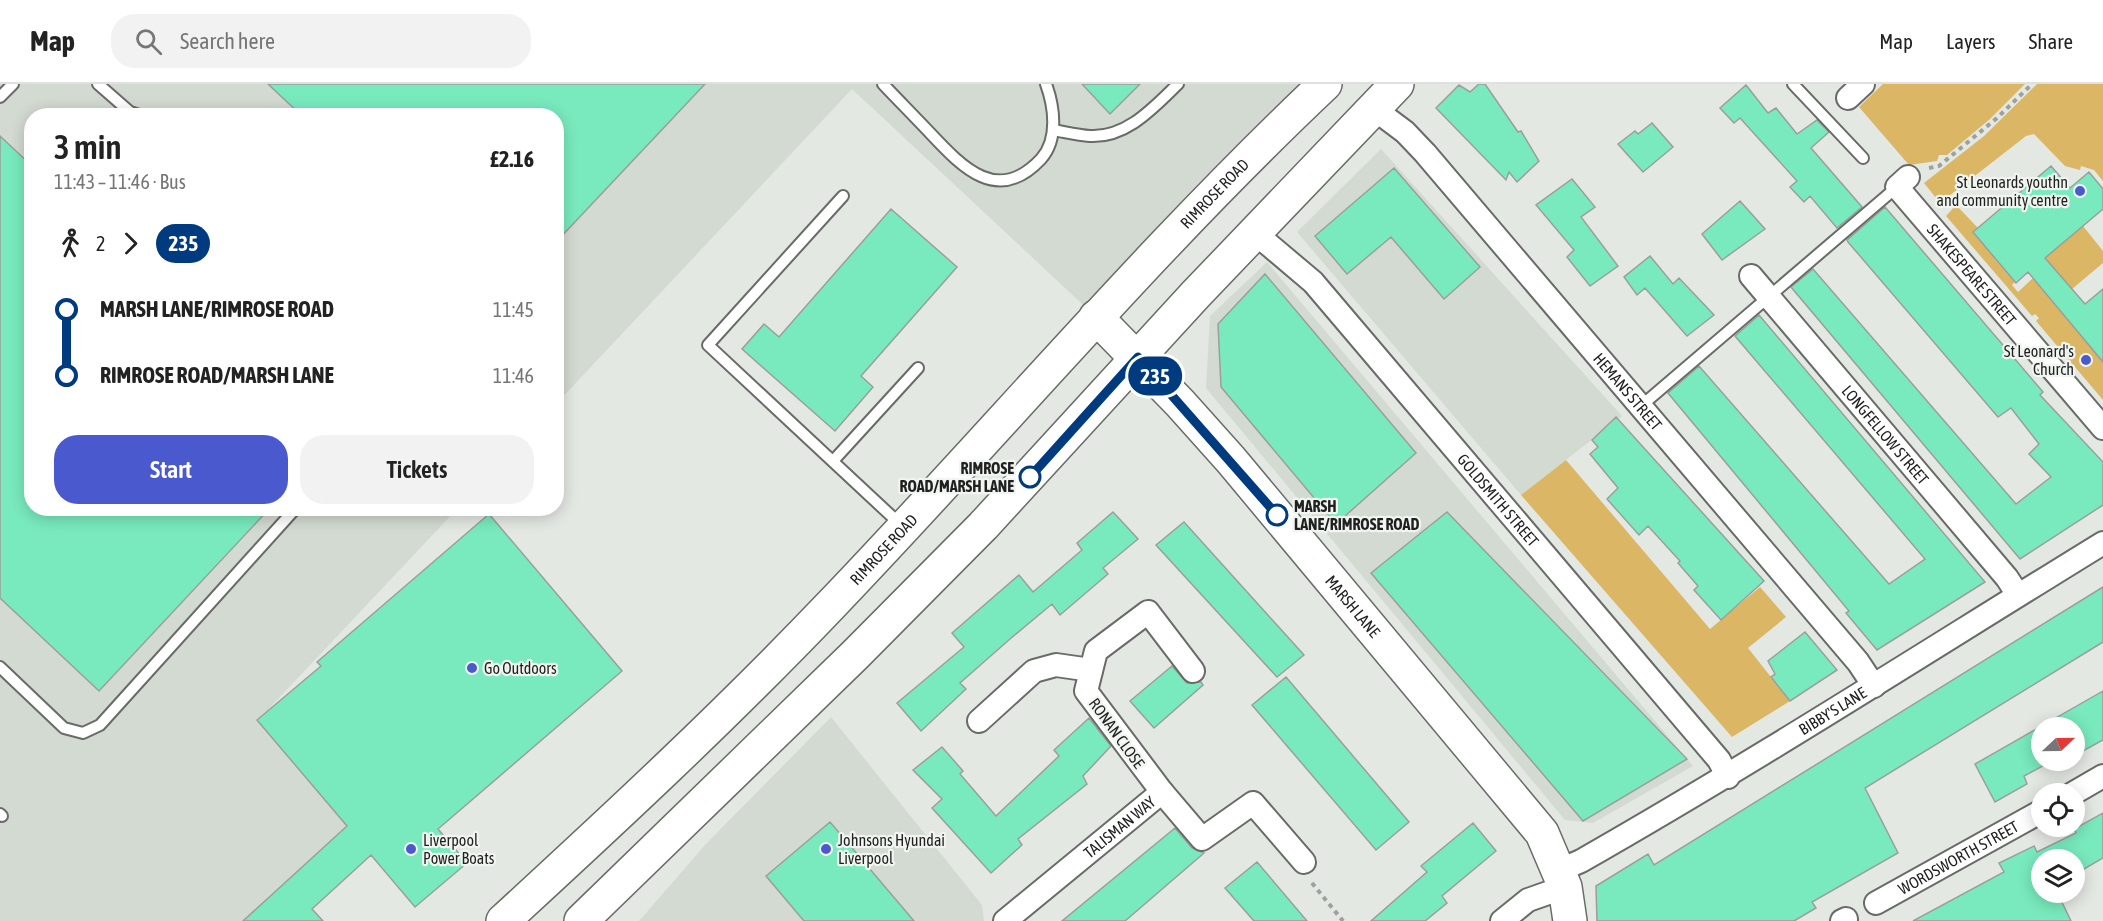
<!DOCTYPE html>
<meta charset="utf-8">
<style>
:root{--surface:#fff;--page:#f2f2f2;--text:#222;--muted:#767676;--line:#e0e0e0;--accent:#4b59ce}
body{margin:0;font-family:"Asap Condensed",sans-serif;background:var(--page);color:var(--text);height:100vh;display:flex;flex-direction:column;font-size:22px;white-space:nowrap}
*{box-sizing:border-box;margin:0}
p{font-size:20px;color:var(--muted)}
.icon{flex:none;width:33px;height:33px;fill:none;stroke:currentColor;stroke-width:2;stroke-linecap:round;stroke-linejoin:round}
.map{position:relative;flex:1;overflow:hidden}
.drawer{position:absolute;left:24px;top:24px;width:540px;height:408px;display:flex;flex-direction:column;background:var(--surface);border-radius:24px;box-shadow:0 3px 15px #0003}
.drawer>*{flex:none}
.badge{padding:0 12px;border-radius:20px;font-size:21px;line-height:39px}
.needle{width:39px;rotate:68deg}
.fabs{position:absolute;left:2031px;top:633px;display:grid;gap:12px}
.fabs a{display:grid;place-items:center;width:54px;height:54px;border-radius:50%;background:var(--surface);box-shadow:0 3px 15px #0003;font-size:30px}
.map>.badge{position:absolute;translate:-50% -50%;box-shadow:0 0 0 3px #fff}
.legs{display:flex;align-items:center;gap:9px;height:66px;padding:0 30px;font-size:20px}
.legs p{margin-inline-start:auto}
.headline{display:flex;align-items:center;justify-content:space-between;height:102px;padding:0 30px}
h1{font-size:33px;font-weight:600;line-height:45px}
.cta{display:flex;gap:12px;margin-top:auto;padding:12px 30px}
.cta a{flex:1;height:69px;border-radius:24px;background:var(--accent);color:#fff;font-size:24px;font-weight:600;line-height:69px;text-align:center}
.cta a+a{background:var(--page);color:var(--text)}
ul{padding:0 30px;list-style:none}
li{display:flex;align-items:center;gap:21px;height:66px;font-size:22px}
li i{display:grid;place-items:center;width:9px;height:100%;margin:0 8px;background:currentColor}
li i::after{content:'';width:15px;height:15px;margin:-8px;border:4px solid;border-radius:50%;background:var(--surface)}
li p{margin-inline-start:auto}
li:first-child i{background:linear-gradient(#0000 50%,currentColor 0)}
li:last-child i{background:linear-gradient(currentColor 50%,#0000 0)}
header{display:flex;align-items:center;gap:36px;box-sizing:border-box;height:84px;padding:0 30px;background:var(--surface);border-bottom:2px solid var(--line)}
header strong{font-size:28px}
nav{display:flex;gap:33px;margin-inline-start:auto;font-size:21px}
.search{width:420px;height:54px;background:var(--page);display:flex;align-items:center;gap:15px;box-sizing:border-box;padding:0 21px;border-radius:24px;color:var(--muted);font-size:22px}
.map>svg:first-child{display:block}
</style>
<header>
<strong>Map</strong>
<div class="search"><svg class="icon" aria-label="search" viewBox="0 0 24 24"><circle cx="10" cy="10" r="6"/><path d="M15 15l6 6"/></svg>Search here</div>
<nav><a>Map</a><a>Layers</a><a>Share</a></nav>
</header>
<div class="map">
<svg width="2103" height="837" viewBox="0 0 2103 837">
<rect width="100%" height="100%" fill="#e4e8e3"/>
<path fill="#d3dad1" d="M0,0H1325L1096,233L852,5L557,319L556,32H32V424L457,425L263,631L354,751L259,837H0Z
M1381,65L1622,332L1521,411L1297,148Z
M1267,178L1693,682L1593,739L1565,736L1206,304L1210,232Z
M831,633L982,821L984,837H639L705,761Z"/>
<path fill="#dbb664" d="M1883,0H2025L1990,35L1947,71H1939L1937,77L1909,81L1859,23Z
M2037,0H2103V97L2094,86L2081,82L2080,86L2065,82L2034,50L2026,52L1940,119L1924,99L1984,52Z
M1956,121L1978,144L1973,148L2015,198L2012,201L2018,208L2033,194L2103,278V316L2036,237L2039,234L2035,230L2032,232L1946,132Z
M2083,142L2103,167V179L2072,205L2063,195L2034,183Z
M1566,376L1710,545L1760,503L1786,533L1748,564L1790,617L1732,653L1521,411Z"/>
<path fill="#79eabe" stroke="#9a9f9d" stroke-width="1.5" d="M268,0H705L556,158V32H302Z
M1082,0H1140L1110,30Z
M1479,0H1485L1518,48L1521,47L1539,77L1517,98L1509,88L1506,96L1436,24L1459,1L1470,8Z
M1746,1L1768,29L1776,24L1797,50L1817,36L1829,48L1811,64L1862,123L1837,144L1810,112L1804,118L1790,103L1797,97L1740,34L1734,39L1720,24Z
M1652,39L1673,63L1643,88L1618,60L1635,47L1638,50Z
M0,52L32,82V424H270L99,607L0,514Z
M2051,82L2070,104L2089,88L2103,105V125L2045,174L2085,220L2103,205V278L2028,188L2016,199L1973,148Z
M1394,84L1480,183L1444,215L1391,153L1347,190L1315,152Z
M1572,95L1595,123L1581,133L1618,182L1590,202L1567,173L1574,166L1536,121Z
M1740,117L1765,145L1722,176L1702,150Z
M1885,123L2043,308L2040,311L2103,378V421L2020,475L1791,203L1813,185L2016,420L2051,393L2029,370L2039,360L2011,324L1998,333L1848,158L1847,156Z
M891,125L957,183L861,292L873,303L835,347L742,265L764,240L779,253Z
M1650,172L1673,200L1679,194L1714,231L1687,252L1645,204L1637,211L1624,193Z
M1265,190L1416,369L1336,440L1221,303L1218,240Z
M1759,231L1985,498L1877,566L1846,529L1849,527L1668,309L1699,282L1889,500L1925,475L1735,252Z
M1616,333L1764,497L1721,536L1694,506L1698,502L1678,479L1680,477L1648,442L1639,451L1607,415L1618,404L1590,370L1598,363L1592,356Z
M1113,428L1138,455L1103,484L1108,490L1060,531L1052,520L1010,555L960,599L966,605L921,647L897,619L964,563L952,549L1019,491L1033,508L1082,466L1077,459Z
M1447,428L1687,675L1583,737L1371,489Z
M489,430L622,587L438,745L467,779L415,823L371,771L312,825L323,837H243L347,742L257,636L321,582L317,578Z
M1184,438L1304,571L1277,593L1156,461Z
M2103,503V558L1865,704L1898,769L1812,818L1816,824L1794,837H1597L1596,802L1648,770L1654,781Z
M1805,548L1837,586L1790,617L1771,593L1775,590L1768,577Z
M1172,582L1187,599L1201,598L1203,601L1154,644L1130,617Z
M1286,593L1409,738L1376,766L1252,621Z
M2103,607V656L2074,672V644H2042V676H2054L2024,692L2027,700L1995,718L1975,680Z
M1089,634L1111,662L1083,692L1087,700L1018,755L1022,761L991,789L932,724L942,715L913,686L942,663L963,687L960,690L996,732L1059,672L1054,666Z
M2103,729V774L2074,791V776H2042V808H2057L2071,837H1913L2004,788L1999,779L2034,762L2037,768L2076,749L2074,745Z
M830,738L914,837H804L766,792Z
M1473,739L1496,767L1442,812L1447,819L1425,837H1371L1427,788L1421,782Z
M1175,744L1192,764L1204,769L1125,837H1062Z
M1257,778L1307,837H1254L1225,804Z"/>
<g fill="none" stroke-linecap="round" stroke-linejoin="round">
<defs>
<path id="service" d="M98,0L130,28L142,32
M883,0C899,17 915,33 931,50C963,84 998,121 1041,75C1059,55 1054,22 1046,0
M1793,0L1863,74
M0,13L13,0
M1053,46C1065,48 1078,51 1090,52C1127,54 1154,23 1178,0
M843,112L708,261L901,441
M1641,322L1897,103
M833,377L918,284
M0,583L64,644L83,649L100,641L296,424
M0,730L2,732"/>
<g id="minor">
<path d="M1848,14L1863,0"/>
<path id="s1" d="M1373,24L1405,48L1425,69L1858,578L1874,602"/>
<path id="s2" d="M1908,93L1897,103L2103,344"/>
<path id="s3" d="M1255,149L1313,198L1719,676L1728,693"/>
<path id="s4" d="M1751,192L2007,494L2018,511"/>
<path d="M979,637L1034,587L1056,581L1091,586"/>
<path d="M1162,708L1086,607L1096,567L1148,528L1193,587"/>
<path d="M2072,710L2103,692"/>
<path id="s5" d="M1558,787L1581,777C1758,676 1929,566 2103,459"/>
<path id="s6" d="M1876,819L2042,727"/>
<path id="s7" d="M1005,837L1162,708L1202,755L1253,719L1304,778"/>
<path d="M1502,837L1528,816L1565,803"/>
<path d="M1842,837L1846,835"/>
</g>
<g id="primary">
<path id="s8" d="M1096,233L1180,319L1231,376L1542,749L1565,803L1570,837"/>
</g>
<g id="trunk">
<path id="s9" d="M503,837C615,734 725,632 830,522C996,349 1150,165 1325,0"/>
<path d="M581,837L855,571L983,442L1196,210L1397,0"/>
</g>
</defs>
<use href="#service" stroke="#686b67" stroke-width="14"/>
<use href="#minor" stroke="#686b67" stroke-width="26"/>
<use href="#primary" stroke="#686b67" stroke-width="36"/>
<use href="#trunk" stroke="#686b67" stroke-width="36"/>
<path stroke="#9da09d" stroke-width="4" stroke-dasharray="4.5 4.5" stroke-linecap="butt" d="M1929,84L1939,82L1997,34L2032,0
M1312,799L1343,837"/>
<use href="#service" stroke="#fff" stroke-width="10"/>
<use href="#minor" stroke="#fff" stroke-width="22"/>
<use href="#primary" stroke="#fff" stroke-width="33"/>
<use href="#trunk" stroke="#fff" stroke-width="33"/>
</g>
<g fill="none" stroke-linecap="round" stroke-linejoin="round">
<defs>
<path id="line-1" d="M1030,393L1138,273L1277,431"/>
</defs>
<use href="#line-1" stroke="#fff" stroke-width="14"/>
<use href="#line-1" stroke="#003b80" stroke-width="9"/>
</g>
<g fill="#4b59ce" stroke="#f1f5f1" stroke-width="2">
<circle cx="2080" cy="107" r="6"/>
<circle cx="2086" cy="276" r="6"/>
<circle cx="472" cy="584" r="6"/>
<circle cx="411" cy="765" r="6"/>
<circle cx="826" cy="765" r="6"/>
</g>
<g fill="#fff" stroke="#003b80" stroke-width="3">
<circle cx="1030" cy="393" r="10"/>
<circle cx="1277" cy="431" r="10"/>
</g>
<g text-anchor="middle" stroke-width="4.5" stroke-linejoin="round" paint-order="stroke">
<g font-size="16" fill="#1f201f" stroke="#f1f5f1" text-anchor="start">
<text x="2068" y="104" text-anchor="end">St Leonards youthn<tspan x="2068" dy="18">and community centre</tspan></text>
<text x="2074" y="273" text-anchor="end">St Leonard's<tspan x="2074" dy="18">Church</tspan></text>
<text x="484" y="590">Go Outdoors</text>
<text x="423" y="762">Liverpool<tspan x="423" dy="18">Power Boats</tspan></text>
<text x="838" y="762">Johnsons Hyundai<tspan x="838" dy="18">Liverpool</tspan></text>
</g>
<g font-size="16" fill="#1f201f" stroke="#f1f5f1">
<text dy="6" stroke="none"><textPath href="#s9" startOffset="1018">RIMROSE ROAD</textPath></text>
<text dy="6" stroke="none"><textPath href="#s2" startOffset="130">SHAKESPEARE STREET</textPath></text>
<text dy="6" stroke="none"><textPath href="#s1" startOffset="382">HEMANS STREET</textPath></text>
<text dy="6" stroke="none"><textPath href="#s4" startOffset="208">LONGFELLOW STREET</textPath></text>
<text dy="6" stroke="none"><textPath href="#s3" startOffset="362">GOLDSMITH STREET</textPath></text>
<text dy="6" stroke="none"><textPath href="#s9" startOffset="532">RIMROSE ROAD</textPath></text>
<text dy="6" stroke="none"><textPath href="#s8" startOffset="387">MARSH LANE</textPath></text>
<text dy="6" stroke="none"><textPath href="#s5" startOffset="318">BIBBY'S LANE</textPath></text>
<text transform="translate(1117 649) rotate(54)" y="6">RONAN CLOSE</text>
<text dy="6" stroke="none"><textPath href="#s7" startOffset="148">TALISMAN WAY</textPath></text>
<text dy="6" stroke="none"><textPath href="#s6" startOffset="94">WORDSWORTH STREET</textPath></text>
</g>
<g font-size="16" font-weight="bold" fill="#1f201f" stroke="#f1f5f1" text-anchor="end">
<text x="1014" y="390">RIMROSE<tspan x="1014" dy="18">ROAD/MARSH LANE</tspan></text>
<text x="1294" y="428" text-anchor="start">MARSH<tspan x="1294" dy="18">LANE/RIMROSE ROAD</tspan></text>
</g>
</g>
</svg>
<div class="fabs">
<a><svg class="needle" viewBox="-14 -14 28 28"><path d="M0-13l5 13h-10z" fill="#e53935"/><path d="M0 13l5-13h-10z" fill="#767676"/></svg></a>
<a><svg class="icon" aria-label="locate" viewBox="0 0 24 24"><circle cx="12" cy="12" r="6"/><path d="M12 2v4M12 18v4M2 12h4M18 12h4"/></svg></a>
<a><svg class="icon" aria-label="layers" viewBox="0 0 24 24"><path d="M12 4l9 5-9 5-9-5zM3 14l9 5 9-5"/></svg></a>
</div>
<b class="badge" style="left:1155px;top:292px;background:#003b80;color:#fff">235</b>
<section class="drawer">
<div class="headline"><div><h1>3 min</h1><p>11:43 – 11:46 · Bus</p></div><b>£2.16</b></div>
<div class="legs"><svg class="icon" aria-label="walk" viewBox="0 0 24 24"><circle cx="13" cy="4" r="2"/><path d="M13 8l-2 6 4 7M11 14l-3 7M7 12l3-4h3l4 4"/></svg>2<svg class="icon" aria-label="forward" viewBox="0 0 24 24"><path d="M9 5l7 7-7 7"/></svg><b class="badge" style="background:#003b80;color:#fff">235</b></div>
<ul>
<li><i style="color:#003b80"></i><b>MARSH LANE/RIMROSE ROAD</b><p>11:45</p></li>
<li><i style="color:#003b80"></i><b>RIMROSE ROAD/MARSH LANE</b><p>11:46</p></li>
</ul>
<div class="cta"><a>Start</a><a>Tickets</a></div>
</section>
</div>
